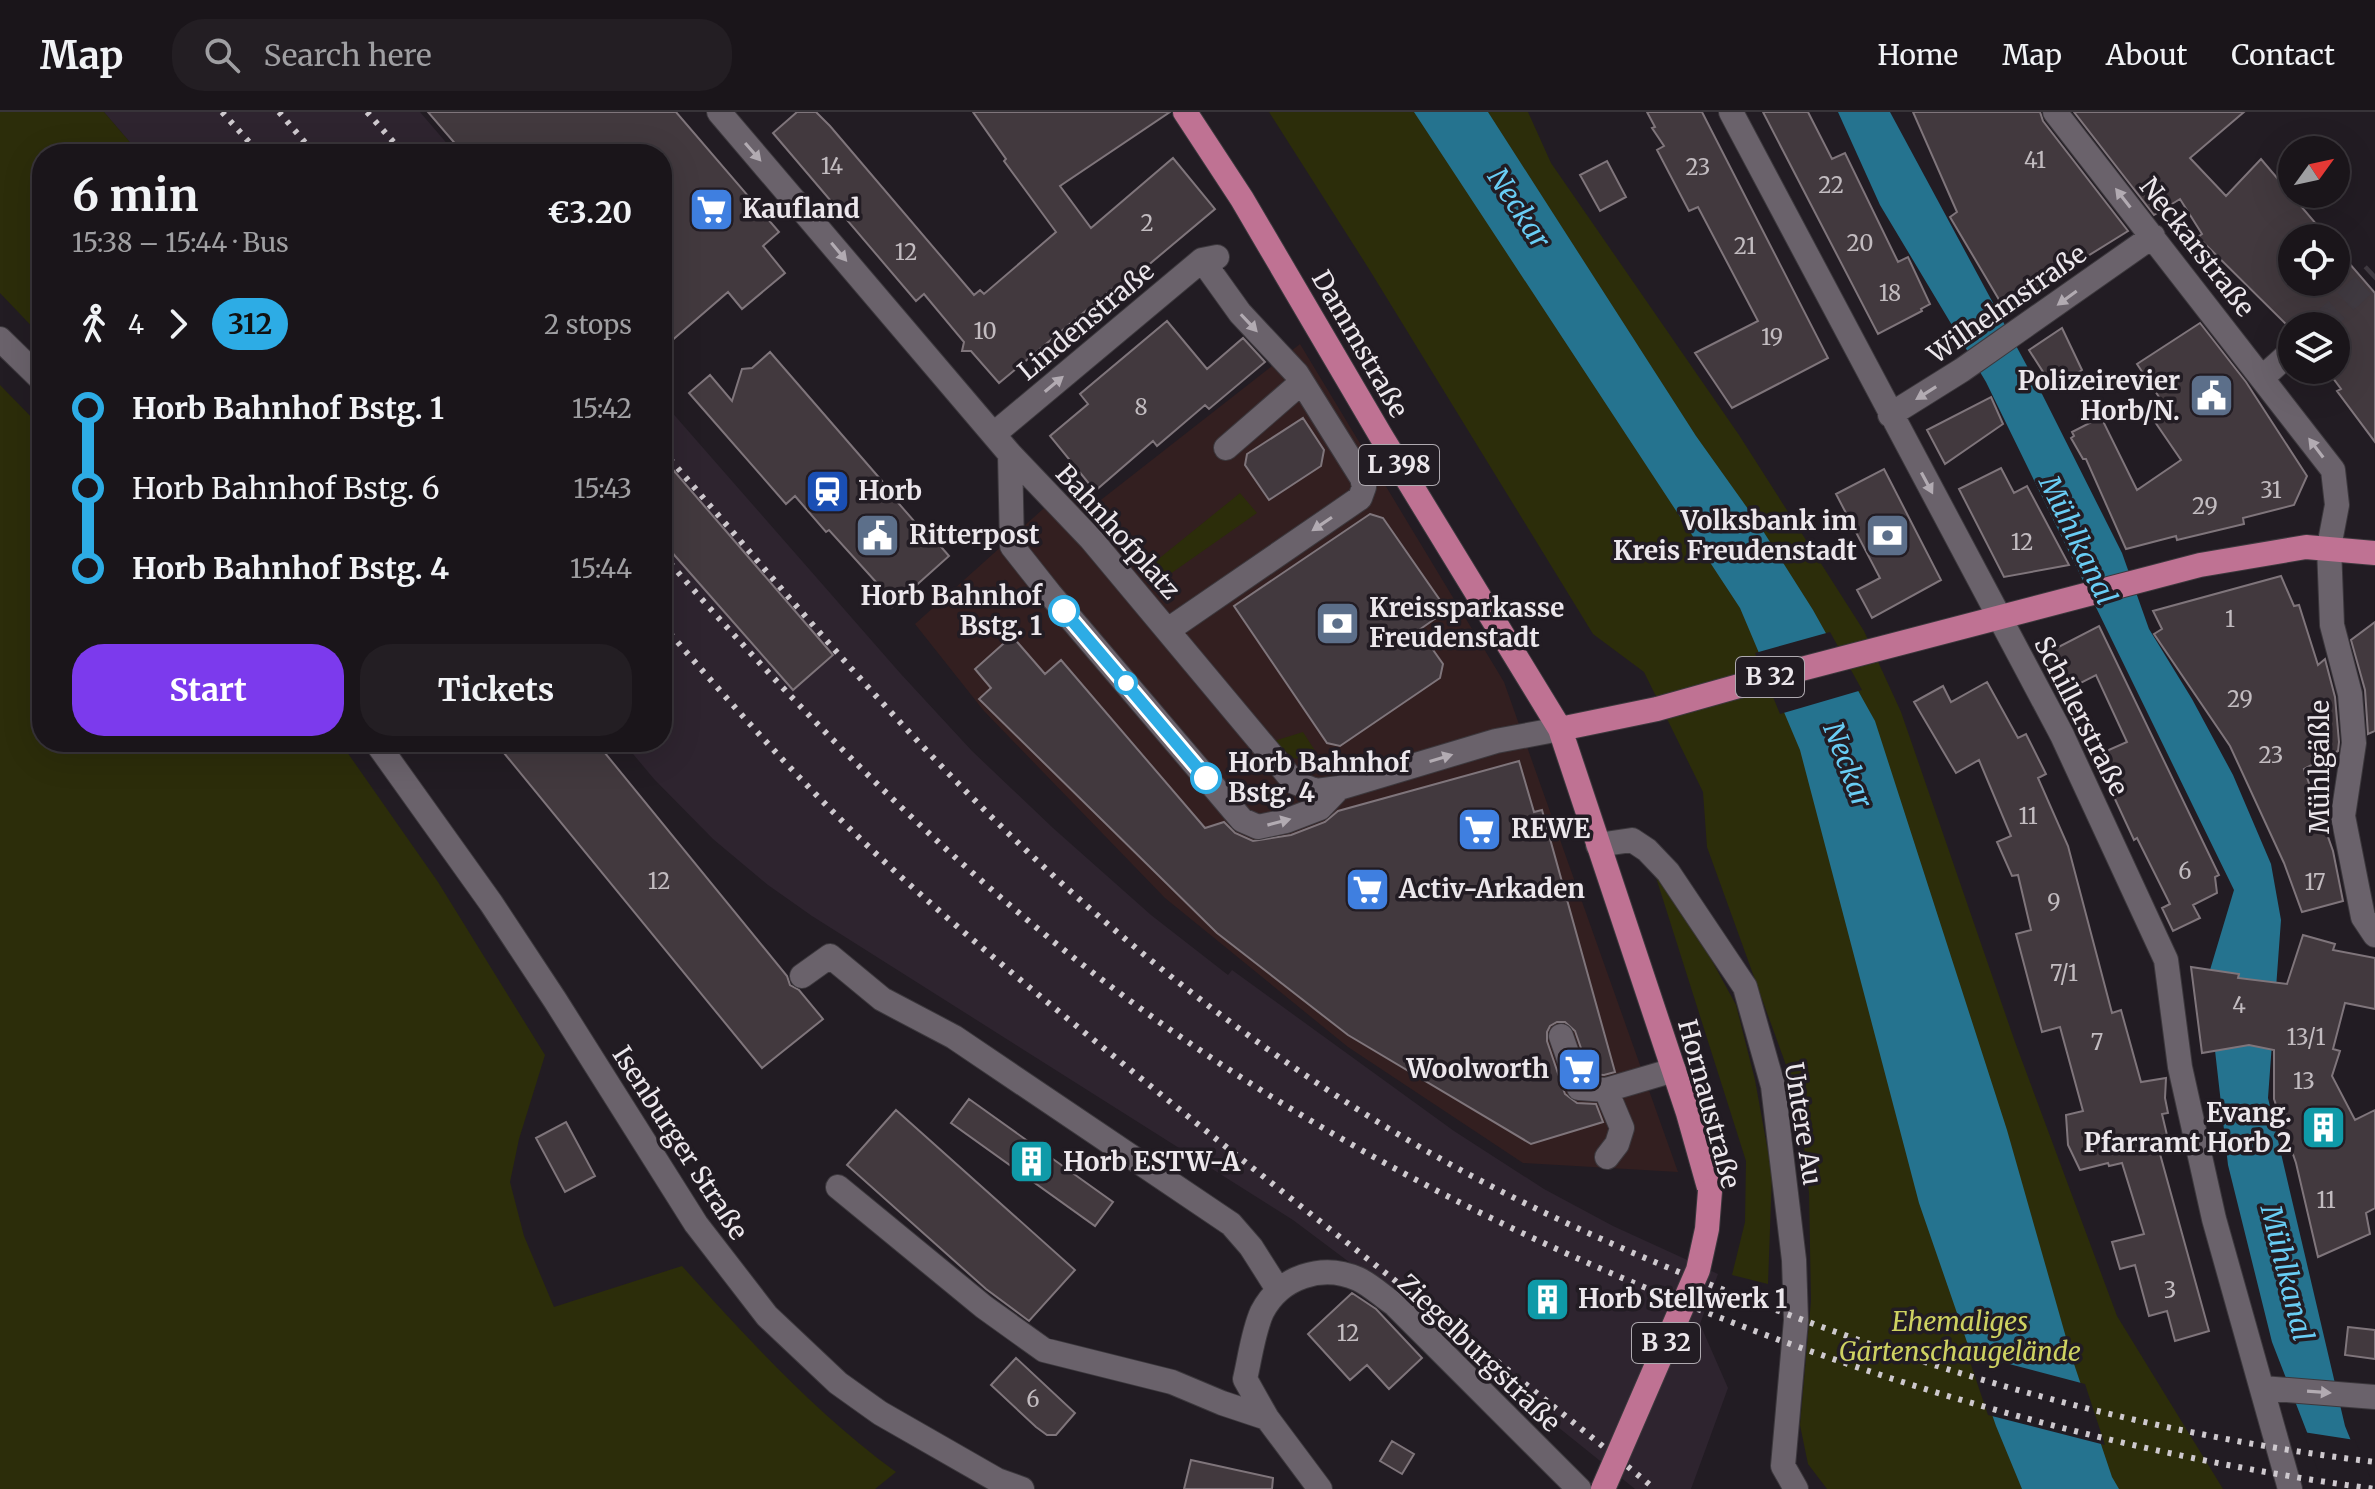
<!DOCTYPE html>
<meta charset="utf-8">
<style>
:root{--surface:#1a151a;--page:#231e23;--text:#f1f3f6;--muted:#9f9fa2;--line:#383439;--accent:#7c3aed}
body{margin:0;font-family:Merriweather,serif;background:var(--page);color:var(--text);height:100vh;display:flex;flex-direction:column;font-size:30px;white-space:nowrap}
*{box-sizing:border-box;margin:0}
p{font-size:26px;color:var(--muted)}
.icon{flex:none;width:44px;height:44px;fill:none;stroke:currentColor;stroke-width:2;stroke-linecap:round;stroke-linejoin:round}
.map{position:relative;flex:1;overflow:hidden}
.details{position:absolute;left:32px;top:32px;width:640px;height:608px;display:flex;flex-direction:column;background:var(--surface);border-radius:32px;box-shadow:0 8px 32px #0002,0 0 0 2px var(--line)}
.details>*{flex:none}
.badge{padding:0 16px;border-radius:26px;font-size:28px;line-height:52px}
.needle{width:52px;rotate:57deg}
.tools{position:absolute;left:2278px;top:24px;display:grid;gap:16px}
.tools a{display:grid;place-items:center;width:72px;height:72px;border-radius:50%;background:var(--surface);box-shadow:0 8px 32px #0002,0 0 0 2px var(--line);font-size:40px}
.map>.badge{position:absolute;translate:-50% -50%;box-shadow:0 0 0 4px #fff}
.legs{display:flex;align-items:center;gap:12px;height:88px;padding:0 40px;font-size:26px}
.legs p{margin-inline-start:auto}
.summary{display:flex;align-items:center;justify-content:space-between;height:136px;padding:0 40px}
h1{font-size:44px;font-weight:700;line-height:60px}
.action{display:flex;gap:16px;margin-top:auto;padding:16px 40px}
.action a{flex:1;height:92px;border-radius:32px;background:var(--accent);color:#fff;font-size:32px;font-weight:700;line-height:92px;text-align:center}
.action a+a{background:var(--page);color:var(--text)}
ul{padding:0 40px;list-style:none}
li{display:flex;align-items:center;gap:28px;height:80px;font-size:30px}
li i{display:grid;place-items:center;width:12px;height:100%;margin:0 10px;background:currentColor}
li i::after{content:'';width:20px;height:20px;margin:-10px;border:6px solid;border-radius:50%;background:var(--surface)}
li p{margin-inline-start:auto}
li:first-child i{background:linear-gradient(#0000 50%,currentColor 0)}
li:last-child i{background:linear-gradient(currentColor 50%,#0000 0)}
header{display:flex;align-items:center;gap:48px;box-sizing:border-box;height:112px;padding:0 40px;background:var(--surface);border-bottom:2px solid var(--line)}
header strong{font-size:38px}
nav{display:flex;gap:44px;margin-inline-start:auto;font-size:28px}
.search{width:560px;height:72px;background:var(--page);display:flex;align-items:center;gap:20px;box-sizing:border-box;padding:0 28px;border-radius:32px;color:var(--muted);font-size:30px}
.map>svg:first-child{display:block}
</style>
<header>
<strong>Map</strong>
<div class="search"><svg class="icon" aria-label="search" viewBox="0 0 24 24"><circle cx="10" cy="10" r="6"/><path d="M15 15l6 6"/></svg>Search here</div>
<nav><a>Home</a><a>Map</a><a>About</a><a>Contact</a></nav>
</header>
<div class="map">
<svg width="2375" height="1377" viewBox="0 0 2375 1377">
<rect width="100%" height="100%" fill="#221c23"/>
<path fill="#331f20" d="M1300,232L1504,570L1678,1060L1523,1051L1348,935L1165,786L984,599L915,512L1062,380L1088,398Z"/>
<path fill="#2e242f" d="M104,0H420L456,42H140Z
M662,289L900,561L972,639L1053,716L1151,803L1228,863L1232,858L1454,1019L1544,1077L1613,1114L1718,1162L1700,1212L1728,1276L1691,1377H1635L1401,1189L1293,1108L812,804L768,773L713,727L654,667L623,630H662Z"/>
<path fill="#2c2d0a" d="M0,0H104L140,42H42V225L0,181Z
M1269,0H1528L1551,51L1739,323L1864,519L1901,600L2015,930L2117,1204L2223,1377H1827L1808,1352L1800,1313L1811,1189L1809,1081L1799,989L1707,735L1703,680L1644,560L1593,522L1369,157Z
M0,273L42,316V630H340L438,770L545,943L519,1027L510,1070L524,1124L554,1195L682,1154C749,1228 815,1301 896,1360L875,1377H0Z
M1240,381L1257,401L1163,467L1151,453Z
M1303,620L1323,651L1293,646L1274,629Z
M1653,756L1711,847L1736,893L1755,968L1772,1062L1768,1172L1732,1163L1745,1110L1746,1049Z"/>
<path fill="#25738f" d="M1414,0H1488L1696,324L1758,411L1813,498L1875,609L2007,1018L2071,1243L2112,1365L2119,1377H2022L1996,1314L1919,1091L1800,638L1740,496Z
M1838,0H1890L2040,278L2122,441L2149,517L2192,587L2233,663L2271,752L2281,808L2268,986L2345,1314L2367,1368L2329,1377L2272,1230L2228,1053L2207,868L2234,778L1986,270L1880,93Z"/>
<path fill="#221c23" d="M1830,520L1862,578L1780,602L1755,541Z
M1967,1241L2085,1272L2105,1333L1988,1303Z
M2303,1320L2355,1328L2375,1377H2325Z"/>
<path fill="#42393e" stroke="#7f757b" stroke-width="2" d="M428,0H676L779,120L763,134L785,161L742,197L728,180L662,237V42H464Z
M797,0H816L830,14L974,183L980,178L984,182L1056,120L1004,49L1006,47L973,0H1170L1060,74L1091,116L1173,46L1215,97L1121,176L1118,172L999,271L971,239H962L964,230L924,182L916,189L773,21Z
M1647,0H1702L1828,246L1732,296L1695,241L1758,209L1698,95L1689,99L1657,38L1664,34L1652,16L1655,15Z
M1763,0H1808L1832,47L1845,41L1898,150L1908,145L1930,192L1921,197L1922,199L1878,222Z
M1913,0H2040L2043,9L2128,119L2004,196L1950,105L1957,100Z
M2074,0H2244L2190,46L2226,84L2261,47L2328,126H2292V170H2336V136L2375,181V330L2337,279L2341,277L2327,258H2336V214H2292V218L2198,125L2202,122L2180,87L2154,103Z
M1607,49L1626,85L1600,99L1580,63Z
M1167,209L1207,257L1243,226L1265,250L1209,297L1205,293L1157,334L1153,329L1095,379L1050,324L1088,292L1080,282Z
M2200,211L2246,270L2307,364L2294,393L2243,406L2244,412L2177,428L2176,424L2126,437L2086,347H2083L2071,326L2074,324L2072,320L2101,305L2137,378L2181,348L2153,307L2167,297L2137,252Z
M2062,216L2082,258L2054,277L2029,238Z
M770,240L882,369L880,370L927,424L930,422L949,444L892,495L873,473L876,470L829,418L826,420L795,384L786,392L689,281L710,263L732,289L742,257L752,256Z
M1991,285L2003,312L1945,352L1927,318Z
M1303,306L1324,338L1321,354L1269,388L1245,353L1247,342Z
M662,345L833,543L793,578L662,429Z
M2001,356L2014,381L2027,374L2069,453L2004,465L1959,377Z
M1884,357L1941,468L1872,506L1857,478L1880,466L1836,382Z
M1370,402L1383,406L1442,491L1439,504L1419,518L1443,552L1440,566L1340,634L1327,631L1234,494Z
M2281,464L2294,494L2299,493L2318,553L2325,547L2335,585L2339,630L2338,639L2304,657L2333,739L2343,789L2302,800L2284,751L2230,634L2154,522L2162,517L2153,499Z
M2375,510V619L2368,622L2365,578L2351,528Z
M2099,514L2219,763L2215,765L2217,781L2193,793L2200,806L2173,819L2162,796L2170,792L2137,726L2134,728L2095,644L2127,630L2096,563L2061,581L2043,543Z
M1012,524L1045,562L1061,548L1205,716L1224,710L1235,721L1253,729L1291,723L1325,710L1338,699L1519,649L1534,700L1542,698L1615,960L1604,963L1590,962L1575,919L1565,910H1557L1550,914L1547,920V929L1565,982L1577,991L1596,992L1603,1010L1531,1032L1348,923L1217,821L979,587L991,576L975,557Z
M1987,570L2018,626L2026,622L2046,662L2038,666L2068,734L2112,901L2121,898L2141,970L2166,966L2165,986L2168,1001L2162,1002L2171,1040L2160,1042L2209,1219L2175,1229L2167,1199L2149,1204L2135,1153L2120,1157L2112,1130L2144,1122L2122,1051L2109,1054L2108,1051L2080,1058L2068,1033L2066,1003L2083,999L2060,915L2042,920L2016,822L2031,818L2018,763L2012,764L1997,730L2011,724L1979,648L1956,661L1914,590L1943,574L1951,590Z
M495,630H596L787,864L790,873L799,878L823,907L762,956Z
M2303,823L2335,832L2333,838L2375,846V897L2345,891L2333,937L2340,939L2332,964L2355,1008L2375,998V1096L2366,1101L2370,1122L2318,1145L2296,1051L2274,987V938L2249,933L2202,941L2191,855L2239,862L2238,866L2287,872Z
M969,987L1113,1090L1095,1114L951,1011Z
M896,998L1075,1158L1029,1209L986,1177L847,1053Z
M566,1010L595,1064L565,1080L536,1026Z
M1352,1181L1376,1197L1422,1246L1389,1277L1367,1253L1350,1268L1308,1222Z
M2348,1215L2375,1218V1247L2345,1243Z
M1016,1246L1075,1301L1056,1323H1047L1036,1315L991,1273Z
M1392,1329L1414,1342L1402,1362L1380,1349Z
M1191,1348L1273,1366L1272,1377H1184Z"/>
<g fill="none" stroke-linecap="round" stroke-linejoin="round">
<path stroke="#403a41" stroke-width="24" stroke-dasharray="24 12" stroke-linecap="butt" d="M2319,214L2375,162"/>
<defs>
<path id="minor" d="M719,0L1010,342L1091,427L1294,670L1316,679L1339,676L1496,629L1560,617
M1731,0L2062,623L2166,848L2180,955L2214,1107L2290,1377
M2055,0L2333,358L2337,393L2329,435L2332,513L2350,582L2354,631L2343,704L2363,805L2375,823
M0,227L42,268
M2262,266L2292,239
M1890,303L1962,258L2153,124
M994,322L1202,148L1217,145
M1226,336L1302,270
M1010,342L1012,434L1050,482L1242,708L1258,715L1286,709L1320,696L1339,676
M1168,518L1360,386L1364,375L1362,366L1297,262L1240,201L1202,148
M376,630L491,791L555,888L696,1112L767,1204L838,1271L880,1301L997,1368L1022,1377
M1598,733L1632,728L1647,738L1668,760L1745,875L1773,974L1794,1148L1796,1208L1783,1354L1796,1377
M802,864L830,844L882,887L954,925L1231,1112L1251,1135L1277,1176
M1561,924L1579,976L1606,978L1674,958
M1606,978L1622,1016L1617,1032L1607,1045
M838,1075L984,1195L1044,1238L1172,1270L1222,1291L1267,1306
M2262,1276L2375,1285
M1320,1377L1267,1306L1245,1267C1250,1246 1253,1220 1262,1200C1280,1165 1322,1151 1358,1167C1371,1173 1382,1184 1394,1192L1579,1377"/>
<path id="major" d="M1185,0L1242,87L1381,324L1560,617L1688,1001L1710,1079
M1560,617L1657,597L1771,565L2200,453L2306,435L2375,441"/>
</defs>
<use href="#minor" stroke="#3c383d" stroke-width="26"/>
<use href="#major" stroke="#3c383d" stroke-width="26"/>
<use href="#minor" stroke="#6a626b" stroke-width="24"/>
<use href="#major" stroke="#bf7293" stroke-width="24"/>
<path stroke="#cec9ce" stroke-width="6" stroke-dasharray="4 8" stroke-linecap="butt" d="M222,0L260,42
M279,0L315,42
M367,0L404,42
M662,338C781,475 897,617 1029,741C1160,865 1309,976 1468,1062C1586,1125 1711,1175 1836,1220C2010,1282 2191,1328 2375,1350
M662,442C778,575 895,698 1031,811C1250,994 1497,1123 1763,1222C1960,1295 2166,1349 2375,1377
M662,512C737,599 814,686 899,763C974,831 1053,895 1132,959C1305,1100 1483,1235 1655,1377"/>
<defs>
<path id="major-bridge" d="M1603,1377L1698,1158L1707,1117L1710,1079"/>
</defs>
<use href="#major-bridge" stroke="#3c383d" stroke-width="26" stroke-linecap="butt"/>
<use href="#major-bridge" stroke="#bf7293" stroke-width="24"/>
</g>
<defs><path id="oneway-solid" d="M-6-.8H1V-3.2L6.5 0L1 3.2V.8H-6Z" transform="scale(2)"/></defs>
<g fill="#b2abb2">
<use href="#oneway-solid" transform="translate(753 40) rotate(49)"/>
<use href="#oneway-solid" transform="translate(2123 86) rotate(-128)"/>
<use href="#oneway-solid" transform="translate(839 140) rotate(50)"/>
<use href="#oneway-solid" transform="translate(2067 186) rotate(144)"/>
<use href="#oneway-solid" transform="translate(1249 211) rotate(47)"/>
<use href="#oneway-solid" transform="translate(1054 272) rotate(-40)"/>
<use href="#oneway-solid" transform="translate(1926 281) rotate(148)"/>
<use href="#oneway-solid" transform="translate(2316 336) rotate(-127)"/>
<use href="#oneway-solid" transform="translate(1927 371) rotate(62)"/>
<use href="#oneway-solid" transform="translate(1322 412) rotate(146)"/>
<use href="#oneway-solid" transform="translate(1441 646) rotate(-17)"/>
<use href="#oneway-solid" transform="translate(1279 710) rotate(-15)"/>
<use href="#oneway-solid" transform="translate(2319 1280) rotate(4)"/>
</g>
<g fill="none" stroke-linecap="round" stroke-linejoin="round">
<defs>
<path id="line-1" d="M1064,499L1206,666"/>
</defs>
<use href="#line-1" stroke="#fff" stroke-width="18"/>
<use href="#line-1" stroke="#2dace5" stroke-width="12"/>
</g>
<defs>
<symbol id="supermarket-square" viewBox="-11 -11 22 22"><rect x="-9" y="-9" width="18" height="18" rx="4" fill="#3f7fe0" stroke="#221c23"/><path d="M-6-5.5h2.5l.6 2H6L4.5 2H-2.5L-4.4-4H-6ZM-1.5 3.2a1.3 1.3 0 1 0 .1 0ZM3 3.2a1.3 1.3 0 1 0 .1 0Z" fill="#fff"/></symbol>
<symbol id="civic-square" viewBox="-11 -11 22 22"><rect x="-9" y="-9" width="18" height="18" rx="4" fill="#5c6f8a" stroke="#221c23"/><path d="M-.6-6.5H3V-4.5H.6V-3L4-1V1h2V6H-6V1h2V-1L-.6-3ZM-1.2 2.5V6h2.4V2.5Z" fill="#fff"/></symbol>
<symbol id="station-square" viewBox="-11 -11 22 22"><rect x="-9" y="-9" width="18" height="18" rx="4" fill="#1a4fb4" stroke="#221c23"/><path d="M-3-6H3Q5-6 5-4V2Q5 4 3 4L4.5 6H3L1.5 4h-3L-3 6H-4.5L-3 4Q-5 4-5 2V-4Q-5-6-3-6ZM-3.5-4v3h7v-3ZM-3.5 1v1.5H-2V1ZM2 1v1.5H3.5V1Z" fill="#fff"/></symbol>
<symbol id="bank-square" viewBox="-11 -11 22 22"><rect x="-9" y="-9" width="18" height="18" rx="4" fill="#5c6f8a" stroke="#221c23"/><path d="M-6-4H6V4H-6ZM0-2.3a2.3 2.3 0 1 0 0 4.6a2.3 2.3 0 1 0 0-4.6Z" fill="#fff"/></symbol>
<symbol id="building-square" viewBox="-11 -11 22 22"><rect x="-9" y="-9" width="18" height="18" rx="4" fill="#0f9aa8" stroke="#221c23"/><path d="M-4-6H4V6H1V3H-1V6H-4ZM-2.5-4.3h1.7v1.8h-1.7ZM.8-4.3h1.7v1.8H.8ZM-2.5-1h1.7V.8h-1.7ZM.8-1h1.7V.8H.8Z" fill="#fff"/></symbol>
</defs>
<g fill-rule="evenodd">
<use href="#supermarket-square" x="686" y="72" width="51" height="51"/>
<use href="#civic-square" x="2186" y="258" width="51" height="51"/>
<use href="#station-square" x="802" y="354" width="51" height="51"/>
<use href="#civic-square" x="852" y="398" width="51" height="51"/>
<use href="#bank-square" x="1862" y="398" width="51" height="51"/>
<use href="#bank-square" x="1312" y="486" width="51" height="51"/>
<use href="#supermarket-square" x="1454" y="692" width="51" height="51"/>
<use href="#supermarket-square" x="1342" y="752" width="51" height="51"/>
<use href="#supermarket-square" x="1554" y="932" width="51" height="51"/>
<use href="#building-square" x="2298" y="990" width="51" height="51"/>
<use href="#building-square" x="1006" y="1024" width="51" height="51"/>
<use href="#building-square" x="1522" y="1162" width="51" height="51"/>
</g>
<g fill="#fff" stroke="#2dace5" stroke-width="4">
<circle cx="1064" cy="499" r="14"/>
<circle cx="1126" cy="571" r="10"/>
<circle cx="1206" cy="666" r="14"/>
</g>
<g text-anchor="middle" stroke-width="7" stroke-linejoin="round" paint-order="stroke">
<g font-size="22" fill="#c2bcc0">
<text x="2035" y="56">41</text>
<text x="832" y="62">14</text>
<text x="1698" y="63">23</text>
<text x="1831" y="81">22</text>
<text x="1147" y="119">2</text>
<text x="1860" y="139">20</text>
<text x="1745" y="142">21</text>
<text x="906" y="148">12</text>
<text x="1890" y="189">18</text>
<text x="985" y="227">10</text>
<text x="1772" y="233">19</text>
<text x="1141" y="303">8</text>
<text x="2271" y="386">31</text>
<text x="2205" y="402">29</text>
<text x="2022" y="438">12</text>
<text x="2230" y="515">1</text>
<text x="2240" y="595">29</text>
<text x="2271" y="651">23</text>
<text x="2028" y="712">11</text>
<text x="2185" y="767">6</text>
<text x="659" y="777">12</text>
<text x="2315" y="778">17</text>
<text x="2054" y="798">9</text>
<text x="2064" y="869">7/1</text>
<text x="2239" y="901">4</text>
<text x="2306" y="933">13/1</text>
<text x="2097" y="938">7</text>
<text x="2304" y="977">13</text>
<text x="2326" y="1096">11</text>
<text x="2170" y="1186">3</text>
<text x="1348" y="1229">12</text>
<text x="1033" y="1295">6</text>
</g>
<g fill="#221c23" stroke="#afaab0" stroke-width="2">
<rect x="1359" y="333" width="80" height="40" rx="6"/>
<rect x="1736" y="545" width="68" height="40" rx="6"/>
<rect x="1632" y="1211" width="68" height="40" rx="6"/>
</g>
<g font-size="24" font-weight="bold" fill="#ece7ec">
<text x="1399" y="361">L 398</text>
<text x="1770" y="573">B 32</text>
<text x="1666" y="1239">B 32</text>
</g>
<g font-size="26" font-weight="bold" fill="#ece7ec" stroke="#221c23" text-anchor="start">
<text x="742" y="106">Kaufland</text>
<text x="2180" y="278" text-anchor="end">Polizeirevier<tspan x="2180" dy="30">Horb/N.</tspan></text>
<text x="858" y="388">Horb</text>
<text x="1857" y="418" text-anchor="end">Volksbank im<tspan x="1857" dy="30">Kreis Freudenstadt</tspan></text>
<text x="909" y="432">Ritterpost</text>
<text x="1369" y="505">Kreissparkasse<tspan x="1369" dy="30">Freudenstadt</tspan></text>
<text x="1511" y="726">REWE</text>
<text x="1399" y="786">Activ-Arkaden</text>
<text x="1549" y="966" text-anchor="end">Woolworth</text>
<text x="2292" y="1010" text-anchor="end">Evang.<tspan x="2292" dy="30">Pfarramt Horb 2</tspan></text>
<text x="1063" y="1059">Horb ESTW-A</text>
<text x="1578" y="1196">Horb Stellwerk 1</text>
</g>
<g font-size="26" fill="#ece7ec" stroke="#221c23">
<text transform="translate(2197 135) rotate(52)" y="9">Neckarstraße</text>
<text transform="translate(2007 192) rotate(-35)" y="9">Wilhelmstraße</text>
<text transform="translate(1086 209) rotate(-40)" y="9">Lindenstraße</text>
<text transform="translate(1360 232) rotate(60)" y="9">Dammstraße</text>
<text transform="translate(1118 420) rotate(48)" y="9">Bahnhofplatz</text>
<text transform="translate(2081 604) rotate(63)" y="9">Schillerstraße</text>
<text transform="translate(2320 655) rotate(-90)" y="9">Mühlgäßle</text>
<text transform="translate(1709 992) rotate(75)" y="9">Hornaustraße</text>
<text transform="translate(1803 1012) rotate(81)" y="9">Untere Au</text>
<text transform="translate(680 1031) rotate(57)" y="9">Isenburger Straße</text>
<text transform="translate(1479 1241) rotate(44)" y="9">Ziegelburgstraße</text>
</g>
<g font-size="26" font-weight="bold" fill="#ece7ec" stroke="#221c23" text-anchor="end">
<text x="1042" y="493">Horb Bahnhof<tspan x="1042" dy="30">Bstg. 1</tspan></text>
<text x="1228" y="660" text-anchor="start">Horb Bahnhof<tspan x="1228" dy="30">Bstg. 4</tspan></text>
</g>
<g font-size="26" font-style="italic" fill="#ced261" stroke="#221c23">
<text x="1960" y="1219">Ehemaliges<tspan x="1960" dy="30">Gartenschaugelände</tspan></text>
</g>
<g font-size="28" font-style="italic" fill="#69cdf5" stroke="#221c23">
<text transform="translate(1519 96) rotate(57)" y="10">Neckar</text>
<text transform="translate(2078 428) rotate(64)" y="10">Mühlkanal</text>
<text transform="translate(1848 653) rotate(69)" y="10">Neckar</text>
<text transform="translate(2287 1161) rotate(76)" y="10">Mühlkanal</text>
</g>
</g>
</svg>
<div class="tools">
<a><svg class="needle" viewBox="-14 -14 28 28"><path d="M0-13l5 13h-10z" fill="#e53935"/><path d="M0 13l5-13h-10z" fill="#9f9fa2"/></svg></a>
<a><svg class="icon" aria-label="locate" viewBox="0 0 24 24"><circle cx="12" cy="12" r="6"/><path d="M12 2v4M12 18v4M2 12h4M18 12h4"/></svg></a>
<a><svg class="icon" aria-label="layers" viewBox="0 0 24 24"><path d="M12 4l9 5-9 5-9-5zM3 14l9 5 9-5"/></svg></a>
</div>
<section class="details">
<div class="summary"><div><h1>6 min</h1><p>15:38 – 15:44 · Bus</p></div><b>€3.20</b></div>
<div class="legs"><svg class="icon" aria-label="walk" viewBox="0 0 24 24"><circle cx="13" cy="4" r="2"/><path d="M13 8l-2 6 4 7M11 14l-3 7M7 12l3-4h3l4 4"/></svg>4<svg class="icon" aria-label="forward" viewBox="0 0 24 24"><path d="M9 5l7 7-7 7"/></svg><b class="badge" style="background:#2dace5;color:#111">312</b><p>2 stops</p></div>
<ul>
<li><i style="color:#2dace5"></i><b>Horb Bahnhof Bstg. 1</b><p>15:42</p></li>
<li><i style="color:#2dace5"></i><span>Horb Bahnhof Bstg. 6</span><p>15:43</p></li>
<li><i style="color:#2dace5"></i><b>Horb Bahnhof Bstg. 4</b><p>15:44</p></li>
</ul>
<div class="action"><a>Start</a><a>Tickets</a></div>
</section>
</div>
